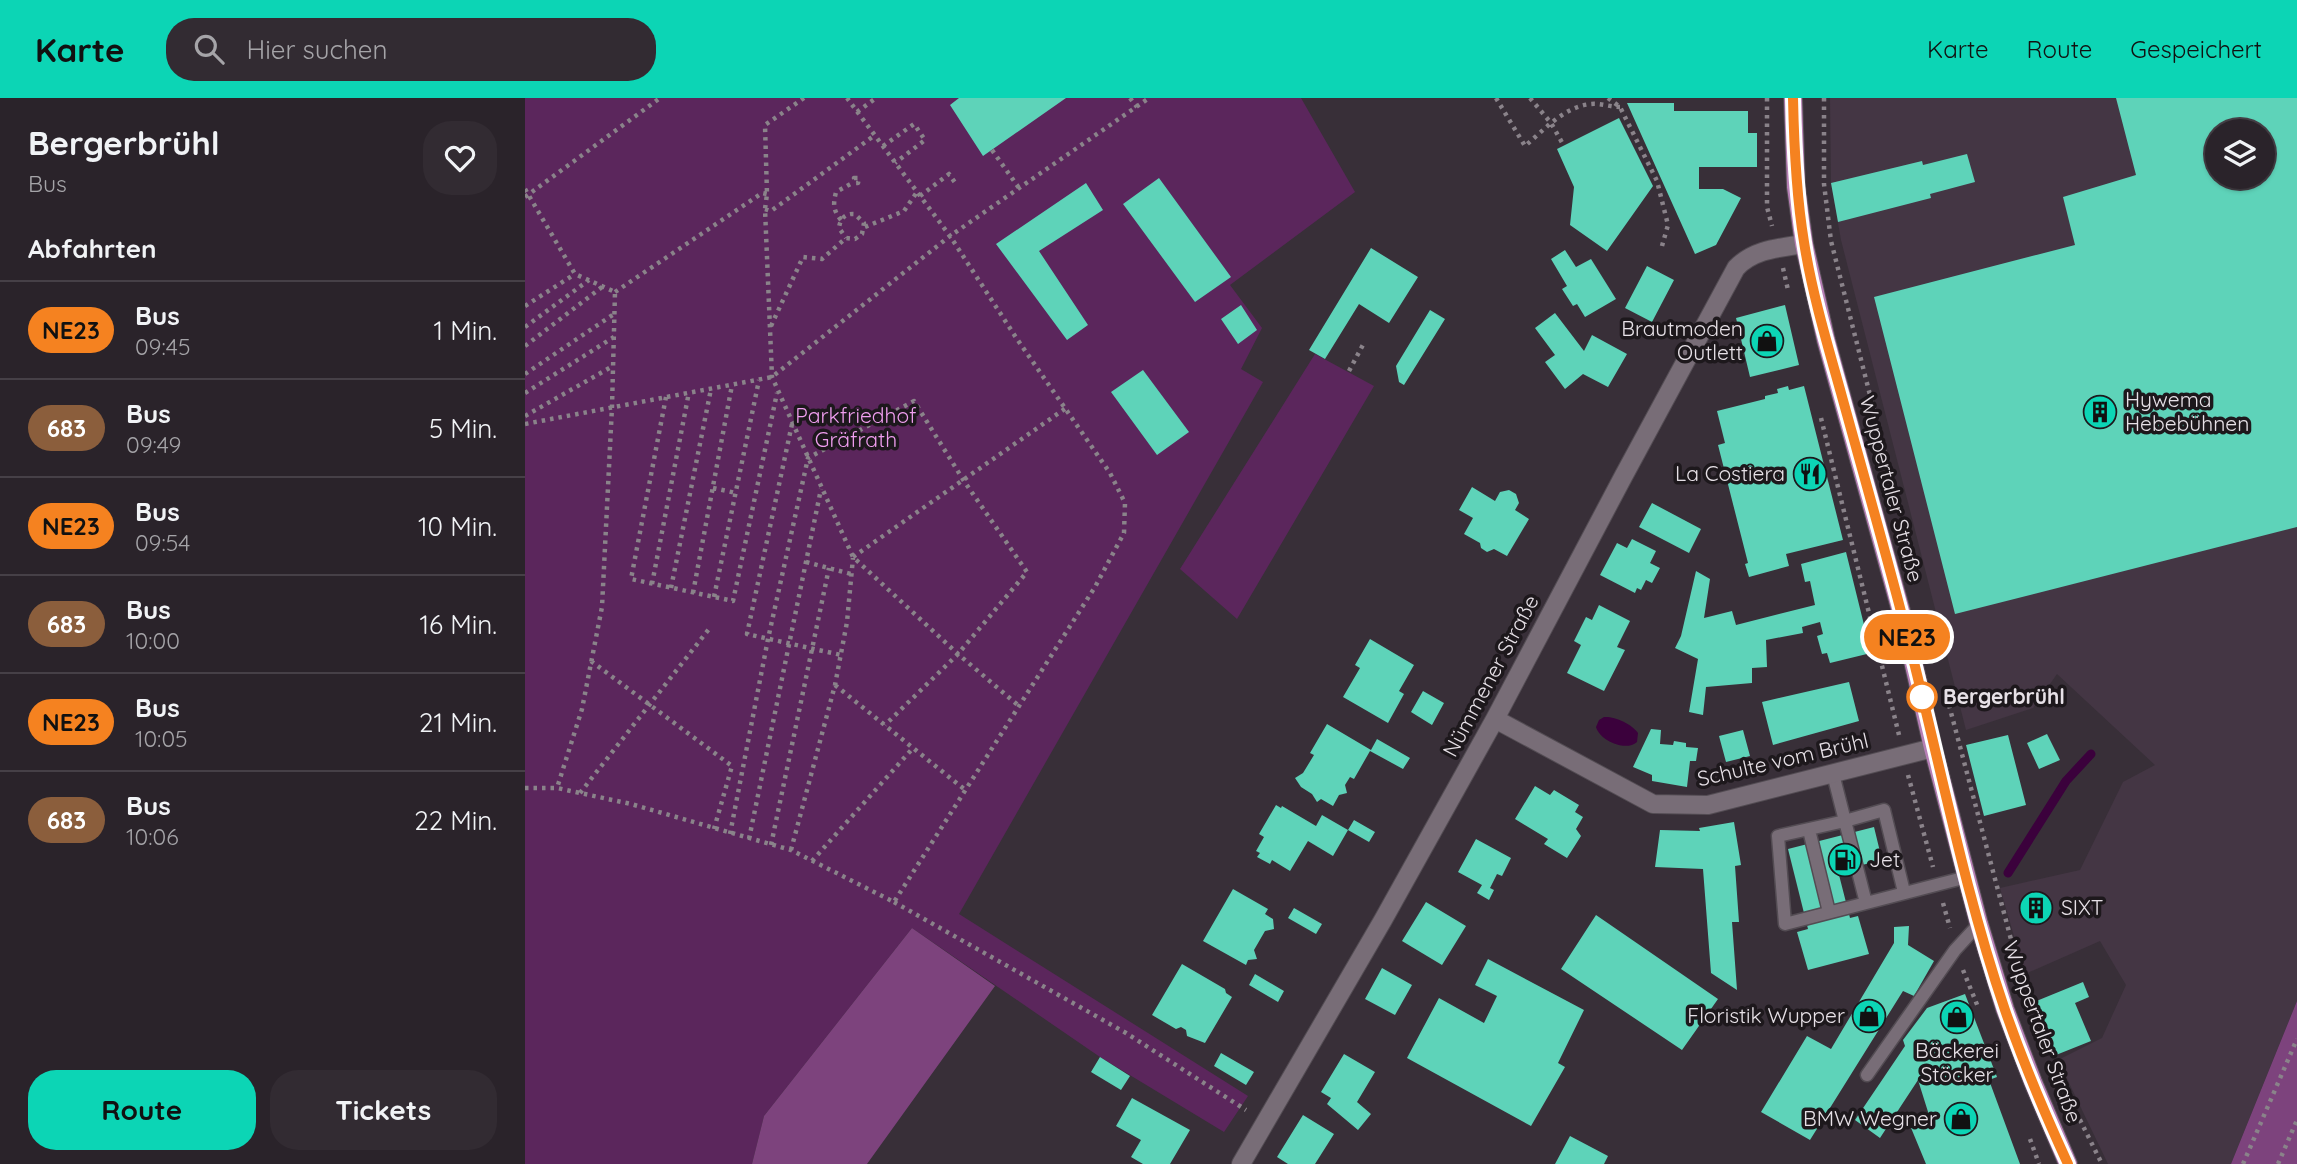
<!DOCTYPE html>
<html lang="de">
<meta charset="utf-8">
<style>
:root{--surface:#2a232a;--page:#322b32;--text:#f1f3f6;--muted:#a5a4a8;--line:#464047;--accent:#0cd5b5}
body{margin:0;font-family:Quicksand,sans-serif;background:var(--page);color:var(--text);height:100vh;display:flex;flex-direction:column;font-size:26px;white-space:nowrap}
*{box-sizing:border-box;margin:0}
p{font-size:23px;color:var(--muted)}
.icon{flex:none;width:38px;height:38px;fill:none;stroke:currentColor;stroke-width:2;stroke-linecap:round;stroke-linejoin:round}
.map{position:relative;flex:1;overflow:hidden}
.panel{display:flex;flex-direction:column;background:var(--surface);width:525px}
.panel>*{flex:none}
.badge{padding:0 14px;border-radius:23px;font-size:24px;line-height:46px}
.controls{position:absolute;left:1680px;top:21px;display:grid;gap:14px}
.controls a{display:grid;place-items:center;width:70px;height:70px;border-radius:50%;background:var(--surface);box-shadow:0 2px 5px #0004,0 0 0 2px var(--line);font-size:35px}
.map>.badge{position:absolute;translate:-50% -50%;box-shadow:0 0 0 4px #fff}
h2{padding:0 28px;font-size:26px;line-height:63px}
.round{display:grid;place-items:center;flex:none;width:74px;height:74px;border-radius:28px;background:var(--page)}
.summary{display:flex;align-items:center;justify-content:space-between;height:119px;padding:0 28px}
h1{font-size:33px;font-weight:700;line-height:52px}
.cta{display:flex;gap:14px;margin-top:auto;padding:14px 28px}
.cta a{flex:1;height:80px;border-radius:28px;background:var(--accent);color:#111;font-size:28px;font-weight:700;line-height:80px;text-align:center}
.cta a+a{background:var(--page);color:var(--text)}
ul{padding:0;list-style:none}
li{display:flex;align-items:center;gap:21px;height:98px;padding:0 28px;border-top:2px solid var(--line)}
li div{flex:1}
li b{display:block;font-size:26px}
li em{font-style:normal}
li .badge{min-width:77px;font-weight:700;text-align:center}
header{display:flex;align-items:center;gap:42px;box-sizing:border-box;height:98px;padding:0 35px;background:var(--accent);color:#111}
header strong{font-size:33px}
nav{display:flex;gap:38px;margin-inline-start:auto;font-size:24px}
.search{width:490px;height:63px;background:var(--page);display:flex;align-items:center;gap:18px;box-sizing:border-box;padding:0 24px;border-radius:28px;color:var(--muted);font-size:26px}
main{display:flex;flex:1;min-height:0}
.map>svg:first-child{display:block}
</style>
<header>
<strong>Karte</strong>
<div class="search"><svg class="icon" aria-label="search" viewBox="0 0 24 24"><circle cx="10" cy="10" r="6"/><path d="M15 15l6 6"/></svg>Hier suchen</div>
<nav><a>Karte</a><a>Route</a><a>Gespeichert</a></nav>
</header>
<main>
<section class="panel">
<div class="summary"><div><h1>Bergerbrühl</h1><p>Bus</p></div><a class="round"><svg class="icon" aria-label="heart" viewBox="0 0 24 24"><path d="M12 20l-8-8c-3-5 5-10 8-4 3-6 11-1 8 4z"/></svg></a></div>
<h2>Abfahrten</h2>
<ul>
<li><span class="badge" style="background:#f58220;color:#111">NE23</span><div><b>Bus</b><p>09:45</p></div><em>1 Min.</em></li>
<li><span class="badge" style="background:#8b5e3c;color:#fff">683</span><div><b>Bus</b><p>09:49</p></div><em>5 Min.</em></li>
<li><span class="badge" style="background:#f58220;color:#111">NE23</span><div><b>Bus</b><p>09:54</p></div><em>10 Min.</em></li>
<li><span class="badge" style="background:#8b5e3c;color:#fff">683</span><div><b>Bus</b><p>10:00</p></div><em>16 Min.</em></li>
<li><span class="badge" style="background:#f58220;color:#111">NE23</span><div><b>Bus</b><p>10:05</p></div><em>21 Min.</em></li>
<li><span class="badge" style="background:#8b5e3c;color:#fff">683</span><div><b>Bus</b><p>10:06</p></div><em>22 Min.</em></li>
</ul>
<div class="cta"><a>Route</a><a>Tickets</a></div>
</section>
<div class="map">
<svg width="1772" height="1066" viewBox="0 0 1772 1066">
<rect width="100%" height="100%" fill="#382f38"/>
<path fill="#443644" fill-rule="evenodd" d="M1305,0H1772V903L1706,1066H1583L1533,962L1577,940L1601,887L1575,843L1500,876L1475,790L1555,772L1598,684L1630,667L1532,576L1508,610L1441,632L1316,142L1306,85ZM1692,33H1738V79H1692Z"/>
<path fill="#5b265c" d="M0,0H776L830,94L705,187L737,230L716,271L738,284L434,816L723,998L699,1034L575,959L387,830L239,1018L227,1066H0Z
M790,256L849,288L712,521L655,471Z"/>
<path fill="#7d437d" d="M387,830L470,888L342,1066H227L239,1018Z
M1772,903V1066H1706Z"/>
<path fill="#3b013c" d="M1079,619C1089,618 1107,626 1113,635L1112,644C1101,654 1075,643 1071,629L1074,622Z"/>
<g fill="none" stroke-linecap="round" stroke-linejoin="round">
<path stroke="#3b013c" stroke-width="9" d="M1483,775L1541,683L1566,656"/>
</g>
<path fill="#5ed3b9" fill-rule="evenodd" d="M434,0H541L458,58L425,7Z
M1591,0H1772V429L1430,516L1349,199L1550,147L1538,99L1611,77ZM1692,33H1738V79H1692Z
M1102,5H1149V13H1223V35H1232V69H1174V91H1198L1216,100L1191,147L1170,156Z
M1094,20L1128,88L1082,153L1045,127L1049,89L1032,51Z
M1442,56L1450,84L1405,96L1406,100L1313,124L1306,85L1397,63L1398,67Z
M634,80L706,179L670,204L598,106Z
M561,85L578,112L514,153L563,227L542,242L471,146Z
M846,150L893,179L864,225L834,206L800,261L784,252Z
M1040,152L1051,169L1066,161L1091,201L1060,219L1052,206L1048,208L1037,191L1042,188L1026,161Z
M1122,168L1149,182L1127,224L1100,210Z
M716,207L732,232L713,246L696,221Z
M1260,207L1274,267L1225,279L1211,220Z
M905,212L920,221L879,287L874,284L871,268Z
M1030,215L1059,253L1067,237L1102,256L1083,289L1058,276L1040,291L1020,264L1030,257L1010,230Z
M618,272L664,334L632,357L586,294Z
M1263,288L1264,292L1279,288L1318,442L1261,456L1264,468L1224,479L1220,466L1223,465L1193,347L1200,345L1192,313L1240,301V298L1253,295L1252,291Z
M947,389L970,403L975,394L984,392L991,396L994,405L990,412L1004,421L982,458L969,451L962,454L956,450L955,445L939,436L948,420L934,412Z
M1127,405L1176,431L1164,455L1114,429Z
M1107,441L1131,453L1125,465L1135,470L1127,485L1121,482L1116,492L1112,490L1110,495L1075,477L1092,445L1102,450Z
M1321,454L1346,555L1305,565L1302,555L1297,556L1292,538L1298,536L1295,524L1277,529L1278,535L1241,542L1242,569L1227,570V585L1181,589L1178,617L1164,614L1173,561L1150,550L1156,538L1171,473L1185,481L1179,520L1207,513L1211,527L1290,507L1285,483L1280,484L1276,466Z
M1074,507L1105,523L1092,549L1100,552L1079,593L1042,575L1056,547L1049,543L1061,519L1067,522Z
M845,541L889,567L874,593L879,596L863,625L818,599L835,570L830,567Z
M1324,584L1334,623L1248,647L1237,604Z
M898,593L919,605L907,627L886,614Z
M802,626L846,652L852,641L885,660L878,671L845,653L829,681L825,679L820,687L822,695L814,697L808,708L796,701L792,704L787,696L776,689L770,680L778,675L789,657L785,655Z
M1126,631L1136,632L1135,646L1148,647L1149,643L1161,645V649L1173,650L1171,663H1165L1162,689L1127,683V677L1108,669Z
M1218,632L1225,658L1201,664L1194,638Z
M1522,636L1535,662L1514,671L1502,645Z
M1483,637L1501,707L1459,718L1441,647Z
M1010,688L1025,697L1029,692L1054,707L1050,714L1058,719L1051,731L1056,738L1042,760L1019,746L1023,741L990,721Z
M751,707L756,710L757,708L791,728L797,717L823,732L808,758L783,743L765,773L747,762L745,766L732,759L735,755L731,753L739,739L734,736Z
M829,722L850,734L844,744L823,732Z
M1209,724L1216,767L1210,768L1214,824H1207L1212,892L1186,875L1178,771L1130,769L1135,732L1175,733L1174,730Z
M1349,729L1357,762L1313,773L1325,820L1333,818L1344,856L1283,872L1272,834L1283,831L1263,751Z
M951,741L986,760L977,778L972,776L965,790L969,792L964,802L952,795L957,787L933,774Z
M708,791L743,811L740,816L748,821L749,831L740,833L729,852L732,861L723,862L721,867L678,843Z
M1514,795L1522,819L1507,824L1499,800Z
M901,804L941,828L917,867L877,843Z
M769,810L797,826L791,836L763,820Z
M1071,817L1193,901L1157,952L1036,871Z
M1384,828L1383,847L1409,863L1389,898L1378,893L1285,1042L1236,1014L1282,938L1306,951L1369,845V829Z
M963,861L1059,912L1033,965L1040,969L1006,1028L882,960L914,900L959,925L972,898L950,887Z
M657,866L700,891L701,895L707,899L680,945L662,938L661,932L656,929L651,931L627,917Z
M857,870L887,887L870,917L840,901Z
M730,876L759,893L753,904L724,887Z
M1558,884L1564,899L1550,905L1566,943L1531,957L1509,904Z
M1440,896L1472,979L1464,982L1495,1066H1401L1384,1025L1404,1017L1393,982L1355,1040L1330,1022L1380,948L1378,942L1402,910Z
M696,955L729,974L721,987L689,968Z
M819,956L850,974L832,1004L846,1016L833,1032L802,1006L806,1000L796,994Z
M575,959L605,978L596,992L566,974Z
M607,1000L665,1032L645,1066H618L606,1059L616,1042L591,1028Z
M778,1017L809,1036L790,1066H763L752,1059Z
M1045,1038L1083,1058L1079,1066H1030Z"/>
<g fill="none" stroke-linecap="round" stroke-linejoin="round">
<defs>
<path id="service" d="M1308,676L1320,723L1253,738L1260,826L1442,779
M1284,732L1304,814
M1341,805L1320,723L1359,712L1379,794
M1342,977L1430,852L1454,826"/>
<path id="minor" d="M970,621L1128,706L1183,707L1408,650
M716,1066L858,822L970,621L1098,379L1211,170C1229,151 1254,150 1279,146"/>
<path id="primary" d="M1268,0L1271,89L1279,146L1301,242L1379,524L1408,650L1454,826L1480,911L1508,984L1543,1066"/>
</defs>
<use href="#service" stroke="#534c53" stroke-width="15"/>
<use href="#minor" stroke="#534c53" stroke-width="20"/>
<use href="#primary" stroke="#534c53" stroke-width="20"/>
<path stroke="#8a838a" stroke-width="4.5" stroke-dasharray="3.5 5" stroke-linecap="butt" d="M279,0L240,27L242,96L240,111L247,279L328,459L433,556L494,608
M605,0L612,9
M971,0L1000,48C1019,32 1040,8 1066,6C1076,5 1085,9 1095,9
M1005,0L1026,25L1039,48
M1083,0L1095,9L1132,83L1143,127L1137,148
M1242,0V109L1247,128
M1299,0V86L1306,143L1368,388
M332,14L351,0
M358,48L389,26L400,42L370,65
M467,52L494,90
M329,80H334L333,85H330Z
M0,91L50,176L90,194L87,309L77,509L57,611L32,690
M395,98L424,76L431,86
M0,99L135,0
M240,111L246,113L350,37
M316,122C308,112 308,106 311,94L329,84
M340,129L379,113L392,94
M1258,170L1263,192
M90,194L237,95L242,96
M0,208L50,176
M246,228L278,159L297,161L321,140L330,141L337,136L339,125L330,116C320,115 315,121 314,130L321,140
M0,229L64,182
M0,248L77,189
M824,273L840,243
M0,276L89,216
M0,295L89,239
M141,299L106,481L208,503L252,295
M0,318L88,268
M1296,320L1374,637
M0,326L247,279L425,138L624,0
M267,326L222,536L316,557
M188,390L211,395
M328,459L541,310
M281,464L326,476
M127,486L164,294
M146,490L186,291
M168,495L207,287
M189,499L234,282
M66,563L207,668L189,731
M310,587L439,691
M1424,607L1488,849
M1383,677L1408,769
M0,690H32L106,706L266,752L369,804L570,489L599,435L600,405L585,375L492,241L425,138L322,0
M55,695L184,531
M205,736L243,541L283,360L389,303L439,383L502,474L433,556L360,627
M224,741L296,391
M246,747L304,470
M266,752L310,587L322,524L328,460
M287,763L388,650
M369,804L601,935L721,1012
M1418,805L1425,830
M1438,872L1453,909
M1532,976L1577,1066
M1505,1041L1514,1066
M1718,1066L1772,941
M1753,1066L1772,1022"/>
<use href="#service" stroke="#786d77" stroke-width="12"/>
<use href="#minor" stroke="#786d77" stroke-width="18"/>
<use href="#primary" stroke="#b67fb5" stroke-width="18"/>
</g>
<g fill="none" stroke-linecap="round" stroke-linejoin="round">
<defs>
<path id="line" d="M1268,0C1269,48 1271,96 1279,144C1287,195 1302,245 1316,295C1337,371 1359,448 1379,525C1413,654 1437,786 1480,912C1498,964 1520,1016 1543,1066"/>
</defs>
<use href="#line" stroke="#fff" stroke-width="16"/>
<use href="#line" stroke="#f58220" stroke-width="10"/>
</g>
<defs>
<symbol id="shop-disc" viewBox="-11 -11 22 22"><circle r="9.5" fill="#0cd5b5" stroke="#1d181c"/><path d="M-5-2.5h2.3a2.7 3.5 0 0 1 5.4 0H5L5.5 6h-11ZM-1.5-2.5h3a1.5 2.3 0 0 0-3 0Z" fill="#111"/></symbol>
<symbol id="building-disc" viewBox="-11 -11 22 22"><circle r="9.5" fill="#0cd5b5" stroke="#1d181c"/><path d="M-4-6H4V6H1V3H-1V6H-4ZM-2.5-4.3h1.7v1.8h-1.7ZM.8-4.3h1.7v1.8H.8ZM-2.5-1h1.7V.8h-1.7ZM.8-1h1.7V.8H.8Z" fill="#111"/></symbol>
<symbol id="restaurant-disc" viewBox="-11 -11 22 22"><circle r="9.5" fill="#0cd5b5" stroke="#1d181c"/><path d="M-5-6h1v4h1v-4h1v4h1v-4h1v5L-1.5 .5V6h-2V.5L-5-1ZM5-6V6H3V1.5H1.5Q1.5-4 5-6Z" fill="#111"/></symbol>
<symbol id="fuel-disc" viewBox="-11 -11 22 22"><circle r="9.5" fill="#0cd5b5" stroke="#1d181c"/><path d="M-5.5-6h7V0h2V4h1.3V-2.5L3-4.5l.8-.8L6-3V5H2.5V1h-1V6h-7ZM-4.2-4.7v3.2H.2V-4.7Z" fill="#111"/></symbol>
</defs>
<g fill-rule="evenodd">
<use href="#shop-disc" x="1223" y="224" width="38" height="38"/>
<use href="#building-disc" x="1556" y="295" width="38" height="38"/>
<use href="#restaurant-disc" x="1266" y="357" width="38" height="38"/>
<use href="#fuel-disc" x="1301" y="743" width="38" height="38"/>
<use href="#building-disc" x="1492" y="791" width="38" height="38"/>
<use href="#shop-disc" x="1325" y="899" width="38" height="38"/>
<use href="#shop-disc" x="1413" y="900" width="38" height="38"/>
<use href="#shop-disc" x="1417" y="1002" width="38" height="38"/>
</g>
<circle fill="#fff" stroke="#f58220" stroke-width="3.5" cx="1397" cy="599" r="14"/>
<g text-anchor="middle" stroke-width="7" stroke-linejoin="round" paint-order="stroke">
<g font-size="21" fill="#e7e1e7" stroke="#1d181c" text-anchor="end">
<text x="1218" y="238">Brautmoden<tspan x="1218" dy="24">Outlett</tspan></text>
<text x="1600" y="309" text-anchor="start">Hywema<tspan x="1600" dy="24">Hebebühnen</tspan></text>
<text x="1260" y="383">La Costiera</text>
<text x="1344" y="769" text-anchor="start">Jet</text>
<text x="1536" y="817" text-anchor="start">SIXT</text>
<text x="1320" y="925">Floristik Wupper</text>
<text x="1432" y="960" text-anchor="middle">Bäckerei<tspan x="1432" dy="24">Stöcker</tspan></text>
<text x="1412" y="1028">BMW Wegner</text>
</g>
<g font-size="21" fill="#f19ef0" stroke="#1d181c">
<text x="331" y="325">Parkfriedhof<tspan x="331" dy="24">Gräfrath</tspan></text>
</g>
<g font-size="21" fill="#e7e1e7" stroke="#1d181c">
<text transform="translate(1366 391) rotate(75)" y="7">Wuppertaler Straße</text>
<text transform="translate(966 578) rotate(-62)" y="7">Nümmener Straße</text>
<text transform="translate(1258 662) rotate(-13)" y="7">Schulte vom Brühl</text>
<text transform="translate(1517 934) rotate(70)" y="7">Wuppertaler Straße</text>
</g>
<g font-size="21" font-weight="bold" fill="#e7e1e7" stroke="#1d181c" text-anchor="start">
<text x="1418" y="606">Bergerbrühl</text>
</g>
</g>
</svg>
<div class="controls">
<a><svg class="icon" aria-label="layers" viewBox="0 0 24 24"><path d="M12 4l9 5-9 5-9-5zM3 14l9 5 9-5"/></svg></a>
</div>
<b class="badge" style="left:1382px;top:539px;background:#f58220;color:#111">NE23</b>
</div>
</main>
